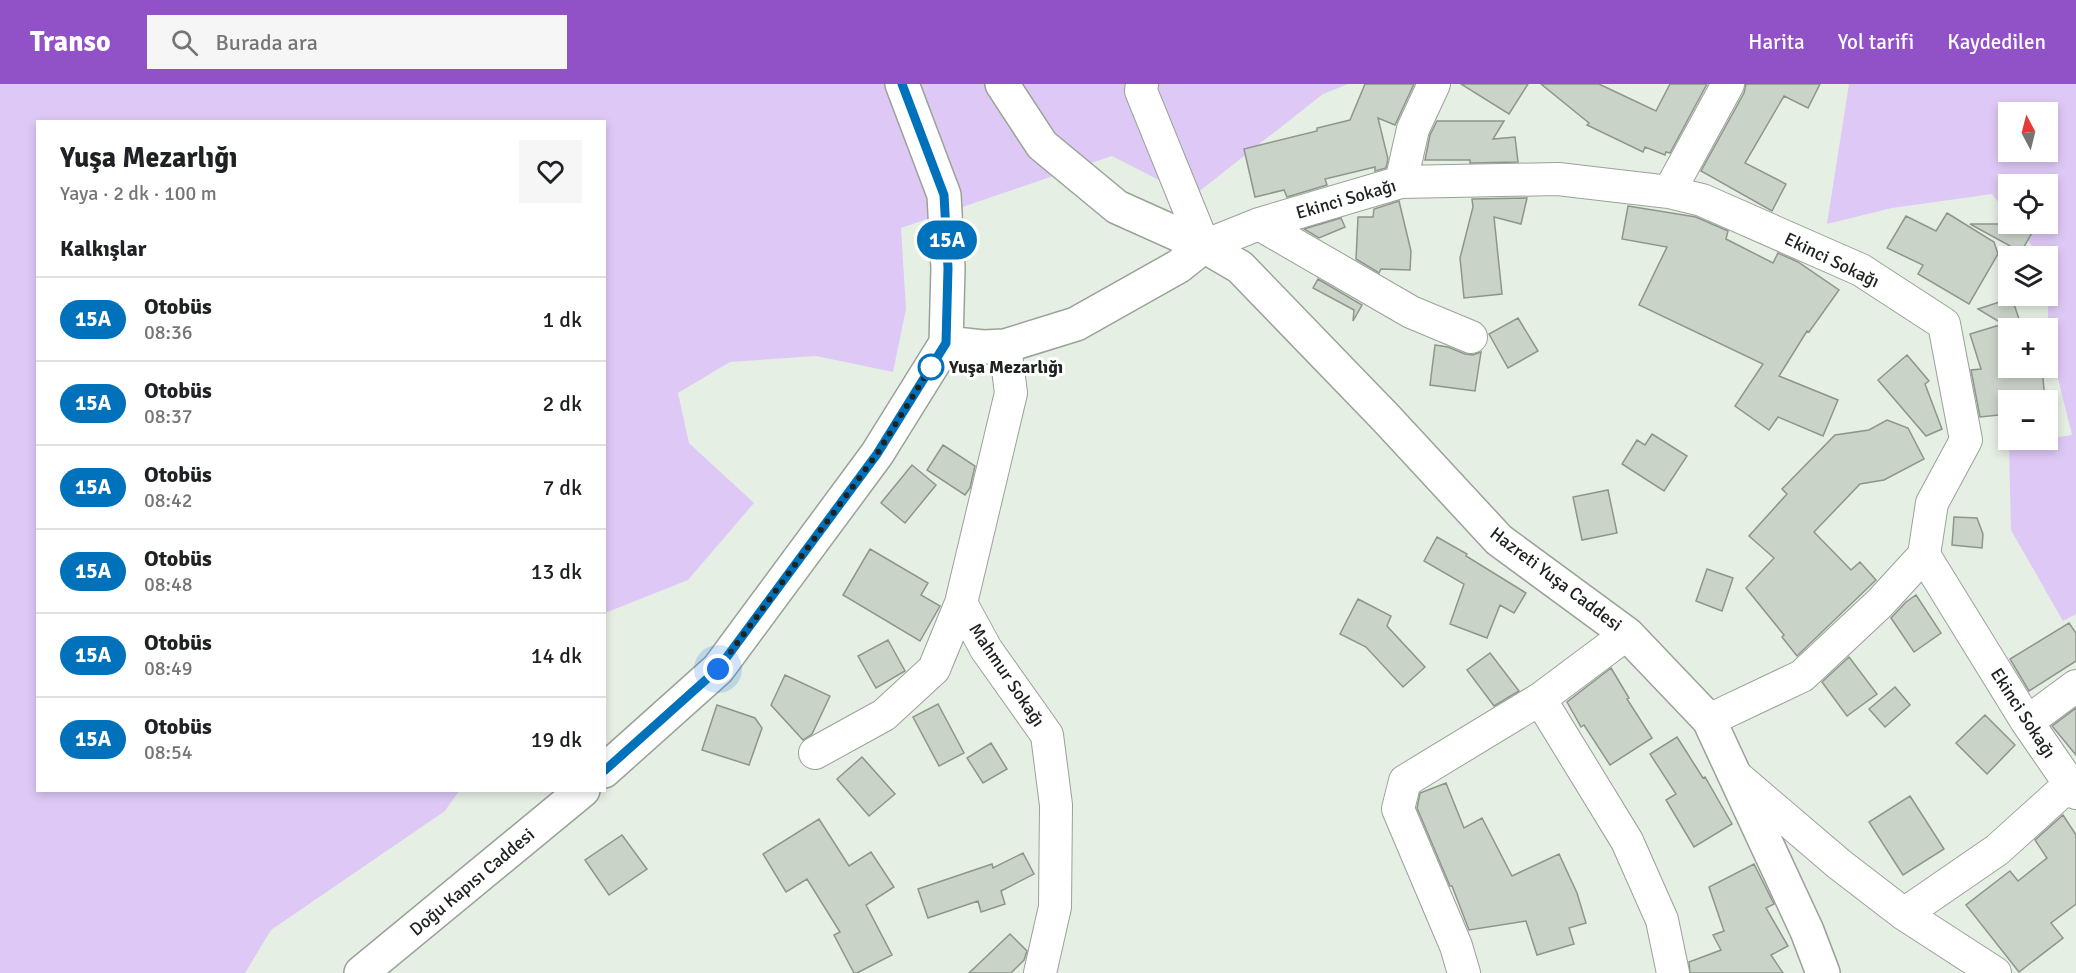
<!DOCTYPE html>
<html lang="tr">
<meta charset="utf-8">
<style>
:root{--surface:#fff;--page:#f6f6f6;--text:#202124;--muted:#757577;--line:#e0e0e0;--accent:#9151c7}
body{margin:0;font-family:Signika,sans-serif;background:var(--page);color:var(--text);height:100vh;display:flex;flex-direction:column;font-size:22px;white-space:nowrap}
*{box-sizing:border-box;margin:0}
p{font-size:20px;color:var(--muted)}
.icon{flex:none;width:33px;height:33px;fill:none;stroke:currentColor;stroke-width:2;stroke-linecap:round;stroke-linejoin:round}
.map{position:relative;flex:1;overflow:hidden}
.side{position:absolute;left:36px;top:36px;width:570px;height:672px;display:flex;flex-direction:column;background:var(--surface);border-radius:0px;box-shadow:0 3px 9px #0003}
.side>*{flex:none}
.badge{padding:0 12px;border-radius:20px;font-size:21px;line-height:39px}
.needle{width:39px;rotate:353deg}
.fabs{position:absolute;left:1998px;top:18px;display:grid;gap:12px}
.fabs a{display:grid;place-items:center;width:60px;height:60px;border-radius:0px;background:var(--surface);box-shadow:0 3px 9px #0003;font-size:30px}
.you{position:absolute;width:30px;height:30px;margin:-15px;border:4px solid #fff;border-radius:50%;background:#1a73e8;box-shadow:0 0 0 9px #1a73e833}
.map>.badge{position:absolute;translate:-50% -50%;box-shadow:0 0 0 3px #fff}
h2{padding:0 24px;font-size:22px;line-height:54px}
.round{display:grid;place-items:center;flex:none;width:63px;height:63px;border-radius:0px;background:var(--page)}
.overview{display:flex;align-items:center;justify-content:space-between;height:102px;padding:0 24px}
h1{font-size:28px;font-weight:700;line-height:45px}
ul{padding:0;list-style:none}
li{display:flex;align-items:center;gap:18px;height:84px;padding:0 24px;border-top:2px solid var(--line)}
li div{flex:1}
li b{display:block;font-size:22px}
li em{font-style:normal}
li .badge{min-width:66px;font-weight:700;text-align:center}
header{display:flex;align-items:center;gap:36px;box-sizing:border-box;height:84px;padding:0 30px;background:var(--accent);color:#fff}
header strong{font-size:28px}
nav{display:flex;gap:33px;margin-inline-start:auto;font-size:21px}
.search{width:420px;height:54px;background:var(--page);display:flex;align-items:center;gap:15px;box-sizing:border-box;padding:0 21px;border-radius:0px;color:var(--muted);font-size:22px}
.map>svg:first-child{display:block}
</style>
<header>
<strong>Transo</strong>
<div class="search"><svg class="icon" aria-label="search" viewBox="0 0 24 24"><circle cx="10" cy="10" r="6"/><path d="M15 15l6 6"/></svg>Burada ara</div>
<nav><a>Harita</a><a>Yol tarifi</a><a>Kaydedilen</a></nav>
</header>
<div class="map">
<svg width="2076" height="889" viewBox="0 0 2076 889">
<rect width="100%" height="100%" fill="#e6efe4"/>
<path fill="#dec9f6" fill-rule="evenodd" d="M0,0H1348L1323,10L1192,113L1112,72L901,144L906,225L893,288L816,272L730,278L678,309L689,359L754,419L688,496L605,529L604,38H38V706L459,707L445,727L271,846L245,889H0Z
M1849,0H2076V530L2063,537L2011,446L2009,361L2072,351L2048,255V172H2040L2015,140H2048V100H2008V131L1992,110L1892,124L1827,140ZM2008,28H2048V68H2008Z"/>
<path fill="#cad3c8" stroke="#8e968c" stroke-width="1.5" d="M1365,0H1414L1395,41L1378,34L1388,75L1386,84L1375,87V83L1325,95L1327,101L1287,113L1284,106L1255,113L1244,65L1317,47V44L1350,36Z
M1461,0H1528L1509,30Z
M1541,0H1599L1656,27L1670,0H1707L1670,69L1666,68L1665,71L1645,63L1643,68L1587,41L1589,39Z
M1746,0H1820L1808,24L1784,12L1745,79L1786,100L1772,127L1701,87L1744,9Z
M1437,37H1504L1493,55L1515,53L1518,78L1470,79V76H1425L1430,51Z
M1527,114L1521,140L1494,133L1502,210L1464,214L1460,174L1473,123L1472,115Z
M1399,117L1411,167L1410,186L1381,185L1379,189L1356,175L1358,133H1373L1374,125Z
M1628,122L1696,133L1728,147L1726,155L1773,179L1778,169L1798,178L1839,206L1809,248L1807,247L1779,292L1838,316L1823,352L1778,333L1769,346L1735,322L1763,280L1639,221L1667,163L1622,155Z
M1947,129L1994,158L1998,170L1969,220L1918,190L1923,181L1887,164L1906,132L1936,147Z
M1341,134L1345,143L1319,154L1304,145Z
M1970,140H2037L2021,168Z
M1318,195L1362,221L1353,237L1354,226L1313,204Z
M2012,214L2022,244L2008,243V284H2042L2045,316H2008V330L1980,333L1971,286L1981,285L1970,250L2003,240L1978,225Z
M1518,234L1538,267L1508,284L1489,250Z
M1435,261L1448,263L1465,270L1473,271L1481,268L1475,307L1430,301Z
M1907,271L1929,297L1925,300L1942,345L1926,352L1878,296Z
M1887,336L1908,344L1924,375L1884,396L1860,400L1814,448L1851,486L1860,478L1876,496L1797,572L1782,553L1784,551L1746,504L1774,474L1749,452L1787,410L1782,405L1835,351L1869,346Z
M1652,350L1687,372L1664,407L1622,380L1637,356L1645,361Z
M943,361L975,382L970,404L965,411L927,386Z
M912,381L936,401L905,439L881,419Z
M1608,406L1617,449L1582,456L1573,413Z
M1954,433L1977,434L1983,450L1982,464L1952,461Z
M1437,453L1467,470L1466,472L1526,509L1514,529L1500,521L1487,554L1450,540L1464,500L1424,477Z
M870,465L928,499L921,511L940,522L920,557L843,511Z
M1707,485L1733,494L1722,527L1696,517Z
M1916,511L1941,549L1914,568L1891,534L1906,518Z
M1358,515L1391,532L1387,542L1425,583L1403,603L1366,563L1340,550Z
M2069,539L2076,549V577L2029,607L2010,575Z
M888,556L905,587L876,604L858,572Z
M1490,569L1519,607L1494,622L1467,586Z
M1849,573L1877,610L1847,632L1822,598Z
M1611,584L1629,614L1627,615L1652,654L1610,681L1584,641L1581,643L1567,618Z
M785,591L830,612L812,650L803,656L771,621Z
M1895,603L1910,621L1885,643L1869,625Z
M938,620L964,669L939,682L913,633Z
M717,621L755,634L762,644L749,681L702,666Z
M2076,624V671L2052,642Z
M1985,631L2015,661L1987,690L1956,659Z
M1677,653L1703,694L1705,693L1732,740L1694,763L1666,716L1676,710L1650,670Z
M991,659L1007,685L983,699L967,674Z
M862,673L895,710L869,732L837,695Z
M1446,699L1464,744L1482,734L1512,792L1559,770L1577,809L1586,839L1569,844L1574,860L1537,871L1526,837L1469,846L1452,802H1450L1417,724L1420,709Z
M1910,712L1944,765L1903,791L1869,738Z
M2063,731L2076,751V820L2051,839L2063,854L2019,888L1966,821L2010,787L2018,797L2047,774L2035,756Z
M819,735L849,782L871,768L894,803L866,821L892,871L857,889H854L834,851L840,848L807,795L786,808L763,770Z
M622,751L647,785L609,811L585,776Z
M1023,769L1034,790L1001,807L1005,820L981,828L978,817L928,834L918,805L992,780L993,784Z
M1754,780L1774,820L1766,824L1788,862L1771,871L1783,889H1690L1689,878L1721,866L1713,851L1724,847L1709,803Z
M1010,850L1027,867L1024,876L1011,889H969Z"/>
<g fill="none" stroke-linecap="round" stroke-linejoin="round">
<defs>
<path id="minor" d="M1142,0L1141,7L1204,162L1259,140L1401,98L1558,95L1669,108L1702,116L1861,186L1944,240L1966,356L1932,419L1924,471L2027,638L2076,709
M1401,98L1413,45L1434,0
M1669,108L1728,0
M1259,140L1411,228L1471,253
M961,519L986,565L1047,651L1056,721L1055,823L1040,889
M1540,615L1627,757L1662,836L1673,889
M1709,636L1802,592L1880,519L1924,471
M2027,638L2076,602
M815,669L884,631L934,585L961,519L1011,309L1005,262
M1736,692L1839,780L1904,830L1995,889
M1904,830L1997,766L2069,701
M1464,889L1456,862L1398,725L1405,697L1540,615L1627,550"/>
<path id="tertiary" d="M1002,0L1042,61L1117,123L1204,162L1240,183L1386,334L1499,456L1627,550L1709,636L1807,847L1823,889
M946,259L983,263L1005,262L1076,240L1179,182L1204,162
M604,687L718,585L877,370L946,259L948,184L944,111L902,0
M361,889L583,706"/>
</defs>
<use href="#minor" stroke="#99a298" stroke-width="34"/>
<use href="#tertiary" stroke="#99a298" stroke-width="36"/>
<use href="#minor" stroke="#fff" stroke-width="32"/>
<use href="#tertiary" stroke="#fff" stroke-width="33"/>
</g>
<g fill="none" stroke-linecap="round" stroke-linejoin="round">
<defs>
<path id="line" d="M604,687L718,585L877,370L946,259L948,184L944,111L902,0"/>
</defs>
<use href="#line" stroke="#fff" stroke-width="14"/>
<use href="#line" stroke="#0072bc" stroke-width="9"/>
<path stroke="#202420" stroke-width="6" stroke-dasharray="0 10.8" d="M718,585L877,370L934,278L931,283"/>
</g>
<circle fill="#fff" stroke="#0072bc" stroke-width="3" cx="931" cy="283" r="12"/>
<g text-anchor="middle" stroke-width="6" stroke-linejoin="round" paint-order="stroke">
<g font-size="18" fill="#202420" stroke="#fff">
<text transform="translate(1346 115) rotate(-16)" y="6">Ekinci Sokağı</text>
<text transform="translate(1832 176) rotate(26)" y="6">Ekinci Sokağı</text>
<text transform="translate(1556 495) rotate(37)" y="6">Hazreti Yuşa Caddesi</text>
<text transform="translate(1007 591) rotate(56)" y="6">Mahmur Sokağı</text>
<text transform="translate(2023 629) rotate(57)" y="6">Ekinci Sokağı</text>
<text transform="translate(472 798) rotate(-40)" y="6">Doğu Kapısı Caddesi</text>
</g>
<g font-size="18" font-weight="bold" fill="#202420" stroke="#fff" text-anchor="start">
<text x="949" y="289">Yuşa Mezarlığı</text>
</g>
</g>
</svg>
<div class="fabs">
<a><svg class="needle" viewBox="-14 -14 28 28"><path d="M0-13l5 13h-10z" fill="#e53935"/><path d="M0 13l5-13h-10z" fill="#757577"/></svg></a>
<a><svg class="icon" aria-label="locate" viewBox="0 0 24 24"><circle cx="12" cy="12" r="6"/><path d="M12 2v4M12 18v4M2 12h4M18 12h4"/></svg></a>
<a><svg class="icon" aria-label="layers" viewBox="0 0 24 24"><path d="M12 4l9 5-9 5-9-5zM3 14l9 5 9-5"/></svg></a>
<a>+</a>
<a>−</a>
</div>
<div class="you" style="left:718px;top:585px"></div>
<b class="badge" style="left:947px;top:156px;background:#0072bc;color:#fff">15A</b>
<section class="side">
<div class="overview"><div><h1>Yuşa Mezarlığı</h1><p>Yaya · 2 dk · 100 m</p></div><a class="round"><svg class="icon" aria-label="heart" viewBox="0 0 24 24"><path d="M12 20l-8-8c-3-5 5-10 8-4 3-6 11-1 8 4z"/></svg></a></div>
<h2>Kalkışlar</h2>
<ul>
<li><span class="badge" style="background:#0072bc;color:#fff">15A</span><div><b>Otobüs</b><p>08:36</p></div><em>1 dk</em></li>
<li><span class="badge" style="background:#0072bc;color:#fff">15A</span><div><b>Otobüs</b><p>08:37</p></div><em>2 dk</em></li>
<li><span class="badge" style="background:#0072bc;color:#fff">15A</span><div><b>Otobüs</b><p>08:42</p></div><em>7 dk</em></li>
<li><span class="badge" style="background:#0072bc;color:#fff">15A</span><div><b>Otobüs</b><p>08:48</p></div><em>13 dk</em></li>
<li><span class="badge" style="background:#0072bc;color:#fff">15A</span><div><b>Otobüs</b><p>08:49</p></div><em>14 dk</em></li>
<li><span class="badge" style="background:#0072bc;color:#fff">15A</span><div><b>Otobüs</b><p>08:54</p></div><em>19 dk</em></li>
</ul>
</section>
</div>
